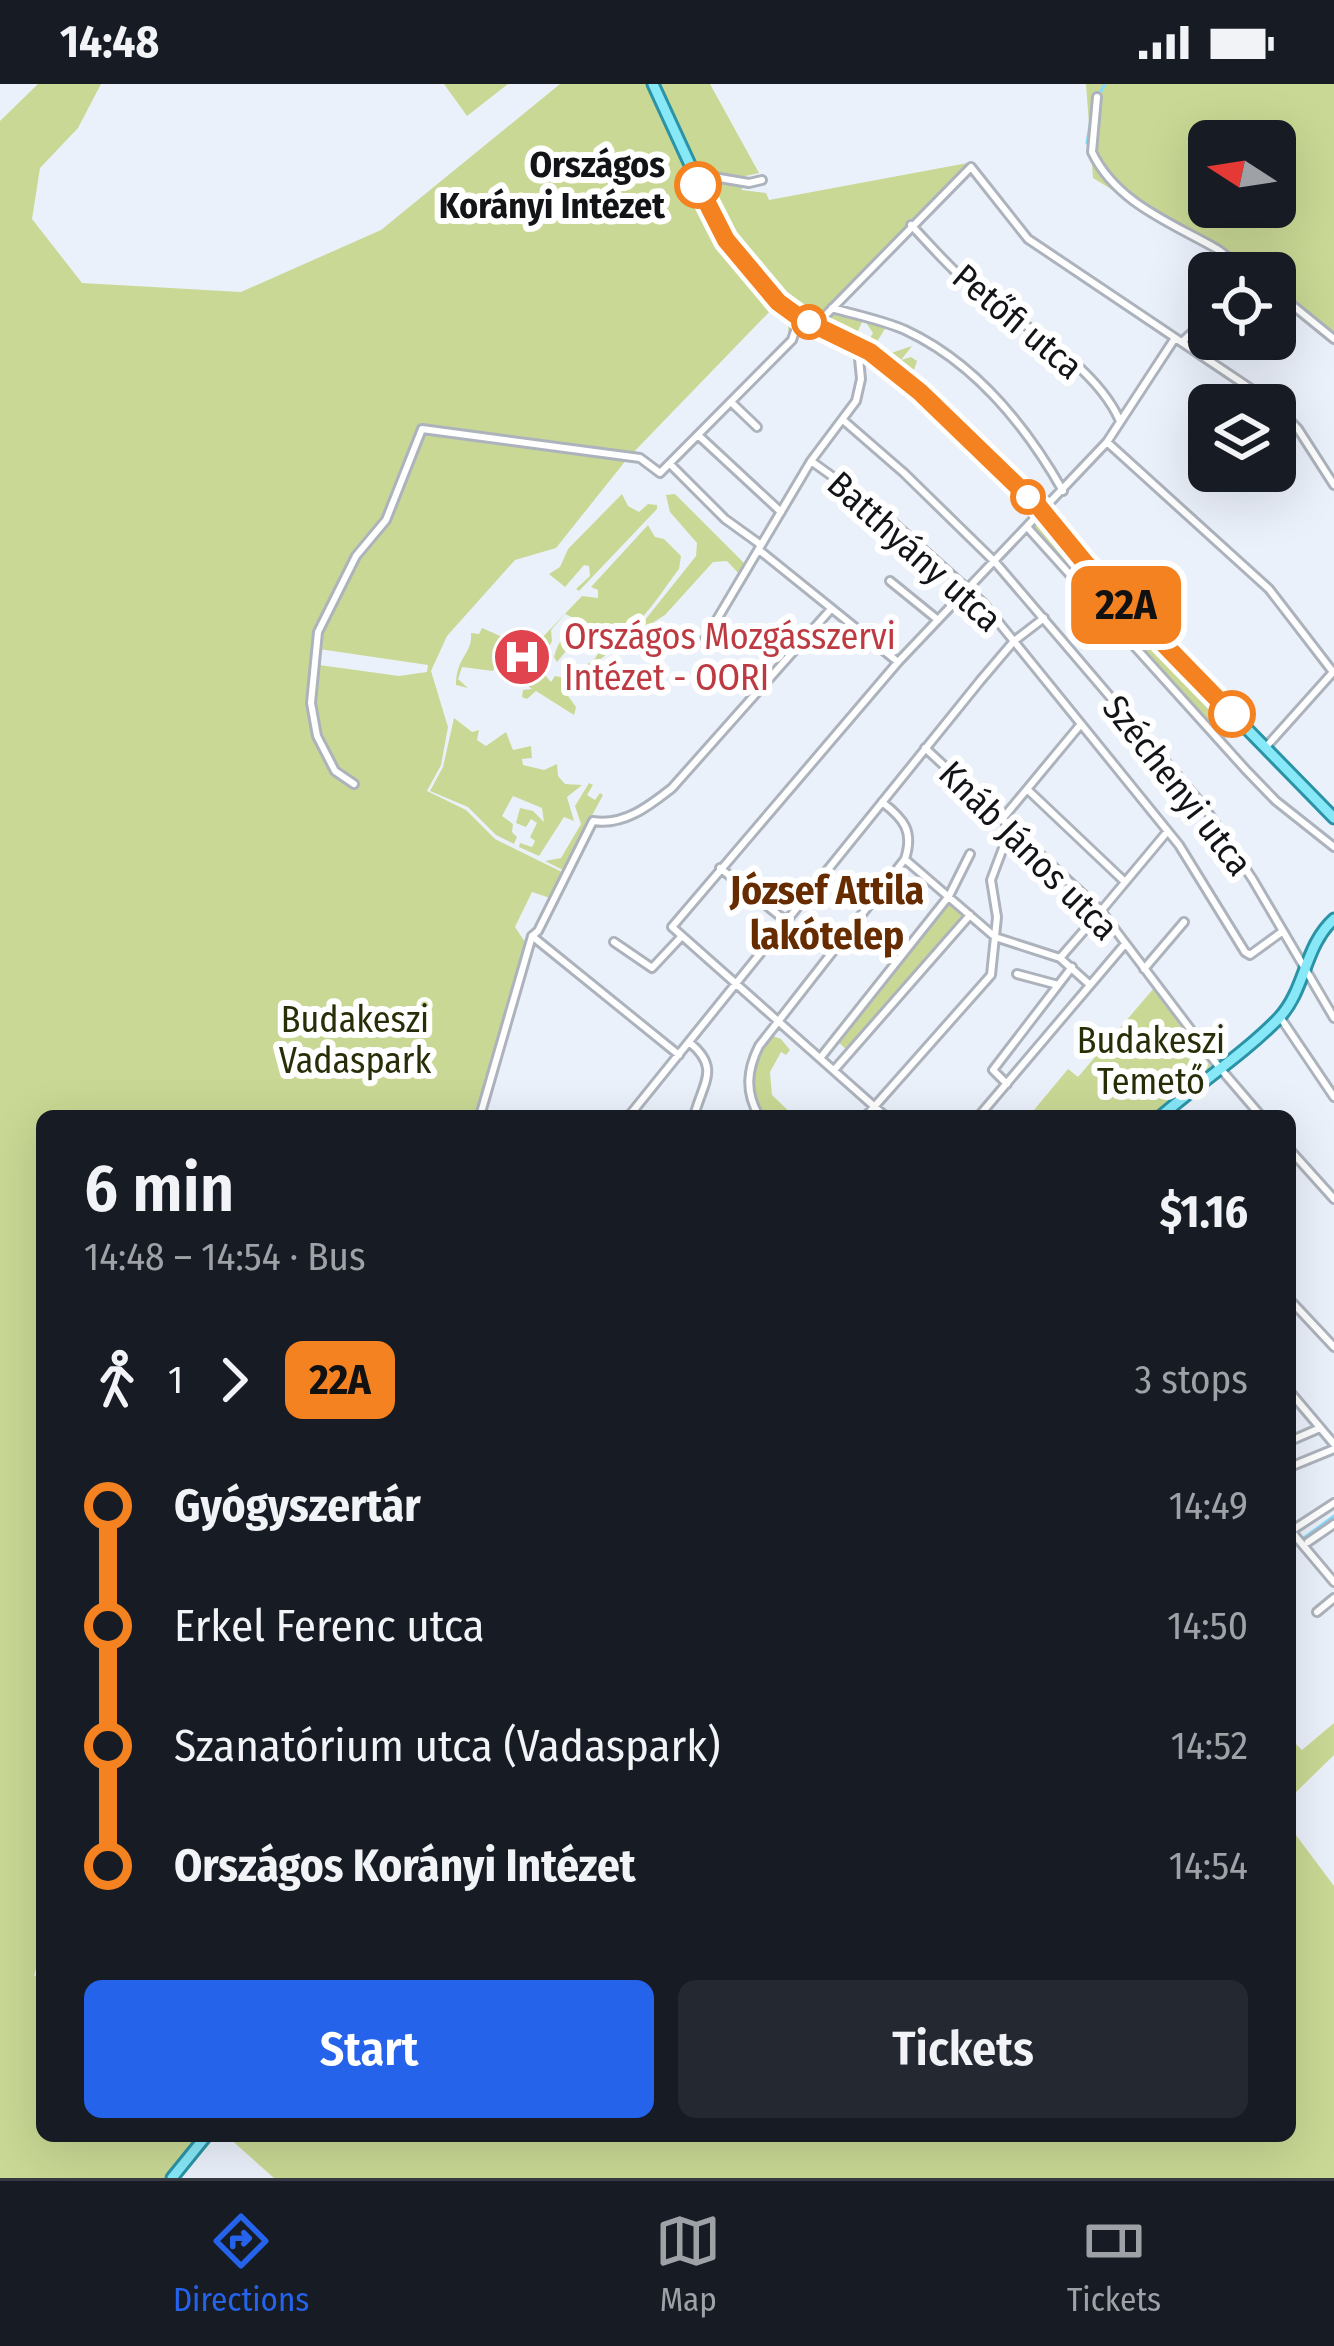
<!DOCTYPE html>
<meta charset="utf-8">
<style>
:root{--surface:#171b24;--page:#242831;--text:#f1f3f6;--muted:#9ea1a6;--line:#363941;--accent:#2563eb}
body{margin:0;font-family:"Fira Sans Condensed",sans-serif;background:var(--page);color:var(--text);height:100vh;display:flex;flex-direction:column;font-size:45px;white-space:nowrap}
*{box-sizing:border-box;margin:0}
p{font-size:39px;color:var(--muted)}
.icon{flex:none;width:66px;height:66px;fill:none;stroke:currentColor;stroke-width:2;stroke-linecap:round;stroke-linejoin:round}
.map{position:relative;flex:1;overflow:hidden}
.side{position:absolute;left:36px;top:1026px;width:1260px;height:1032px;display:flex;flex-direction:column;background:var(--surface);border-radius:18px;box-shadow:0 12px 48px #0002}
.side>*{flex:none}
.badge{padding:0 24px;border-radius:18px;font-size:42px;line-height:78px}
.needle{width:78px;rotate:282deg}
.controls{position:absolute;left:1188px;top:36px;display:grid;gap:24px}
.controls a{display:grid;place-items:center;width:108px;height:108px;border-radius:18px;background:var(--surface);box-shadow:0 12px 48px #0002;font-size:60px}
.map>.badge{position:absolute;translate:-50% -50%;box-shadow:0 0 0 6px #fff}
.legs{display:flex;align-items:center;gap:18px;height:132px;padding:0 48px;font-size:39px}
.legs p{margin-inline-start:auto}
.head{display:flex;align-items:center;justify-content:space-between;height:204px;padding:0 48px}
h1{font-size:66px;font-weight:600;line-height:90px}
.primary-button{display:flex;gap:24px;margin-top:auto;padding:24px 48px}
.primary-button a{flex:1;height:138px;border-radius:18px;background:var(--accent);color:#fff;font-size:48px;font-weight:600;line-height:138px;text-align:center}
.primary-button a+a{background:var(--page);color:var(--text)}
ul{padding:0 48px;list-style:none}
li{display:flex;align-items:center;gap:42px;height:120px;font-size:45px}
li i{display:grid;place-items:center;width:18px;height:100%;margin:0 15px;background:currentColor}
li i::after{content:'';width:30px;height:30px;margin:-15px;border:9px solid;border-radius:50%;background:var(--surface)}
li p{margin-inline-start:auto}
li:first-child i{background:linear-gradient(#0000 50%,currentColor 0)}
li:last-child i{background:linear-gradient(currentColor 50%,#0000 0)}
.status{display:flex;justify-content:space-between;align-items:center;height:84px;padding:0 60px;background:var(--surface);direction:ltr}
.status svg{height:33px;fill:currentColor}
.tab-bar{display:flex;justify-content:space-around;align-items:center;height:168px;border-top:3px solid var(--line);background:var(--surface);font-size:33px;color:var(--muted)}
.tab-bar a{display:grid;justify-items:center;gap:6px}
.tab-bar .current{color:var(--accent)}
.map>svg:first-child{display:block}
</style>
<div class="status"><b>14:48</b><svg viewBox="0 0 49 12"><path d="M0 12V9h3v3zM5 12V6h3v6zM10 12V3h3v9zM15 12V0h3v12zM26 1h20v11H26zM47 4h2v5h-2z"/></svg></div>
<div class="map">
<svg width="1334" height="2094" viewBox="0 0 1334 2094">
<rect width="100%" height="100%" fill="#ebf1fb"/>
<path fill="#c9d894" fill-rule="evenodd" d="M38,0H101L78,44L40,84L32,135L82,199L241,208L381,146L560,0H710L759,89L741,93L742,106L766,109L769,116L973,78L816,241L786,228L793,241L789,256L788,239L774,223L627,375L556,464L515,476L447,552L431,587L448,643L441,681L427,707L466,726L495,755L566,790L553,815L532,808L515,843L527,861L478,1032H42V1860L34,1892L42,1893V2052H216L181,2094H0V37ZM319,565L428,581L427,588L399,592L319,581Z
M444,0H508L467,32Z
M1086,0H1334V261L1275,211V189H1248L1093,94ZM1209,57H1275V123H1209Z
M837,227L863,236L857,249L869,256L873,249L865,237L886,243L875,261L891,269L912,262L901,276L911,273L917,277L914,286L904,289L882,271L825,237Z
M622,410L628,422L639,428L648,420L657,421V425L579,507L576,505L590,492L589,482L584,481L565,503L549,490L560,483L568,465Z
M675,410L746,481L741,492L727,477L713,478L665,531L633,551L696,472L697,459L670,428L666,411Z
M1044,429L1240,638L1221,659L1029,444Z
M648,441L655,453L664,455L681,472L679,485C663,505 628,565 599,558C592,556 587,551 581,549L557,578L554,573C563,543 570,554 587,540L565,530L551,546L552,557L543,576L538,558L582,512L598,514V506L591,503Z
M482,544L507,555L493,587L462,583L458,595L468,604L456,601C456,573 473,569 471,549L479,550Z
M603,562L612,566L563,605L576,623L574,631L536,607L527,615L522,613L523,606L532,605L527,601L531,593L544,590L551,598L555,592L565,594L594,576Z
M454,634L472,648L479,646L477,656L486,662L506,648L513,666L531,662L532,674L522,675L523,681L544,686L557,680L558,692L565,700L582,701L567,713L574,737L564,733L539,772L519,763L520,759L532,763L535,757L530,753L537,739L531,735L526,743L516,739L520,724L533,727L544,738L542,724L513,712L502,732L513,740L512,748L517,753L514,760L496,751L468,723L430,707L443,683Z
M589,699L593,701L587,711L595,716L600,709L603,711L563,786L545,777L561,774L581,740L575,722Z
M950,818L965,832L848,967L837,957Z
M1154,904L1211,983L1154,1032H1029L1068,985L1078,993Z
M770,951L781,955L790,966L786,971L781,968L770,988L772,1011L794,1032H762C748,1003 751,977 770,951Z
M1334,1639V1671L1290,1714V1654L1302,1666Z
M1290,1743L1334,1802V2094H274L227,2052H1290Z"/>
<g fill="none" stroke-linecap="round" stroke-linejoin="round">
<path stroke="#86dafb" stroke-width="3" d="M1097,14L1105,0
M1087,59L1093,23
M1290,1464L1334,1432"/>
<defs>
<path id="minor" d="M1097,13L1092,68C1116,119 1172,139 1217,165C1228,172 1237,182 1248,189
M696,90L749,99L762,96
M911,141C932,163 953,188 977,207C1023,241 1096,282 1120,337
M1275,207L1334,255
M832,224C856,231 882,236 905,246C974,278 1026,342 1063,407
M816,241L971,83L1028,155L1275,321
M1182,258L1209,233
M731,318L757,343
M1275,321L1298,345L1334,401
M843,336L904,389L995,478L1205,724L1253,796L1334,934
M698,351L781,428
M1107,358L1269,505L1333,588
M811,377L879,426L983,519L1179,761L1245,868L1250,871L1283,847
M670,380L725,435L761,461
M1028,444L1246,686L1276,717L1334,763
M759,466L898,578
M890,497L938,536
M703,559L811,377L856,317L861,295L858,264
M925,664L1101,827L1219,983L1261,1032
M1265,664L1334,587
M354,700L335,687L317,652L311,619L318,548L356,472L386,436L422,345L640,374L660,389L792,256L796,244L793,231
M1028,706L1125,798
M1003,734L1081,640
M907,777L995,853L1060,874L1089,900
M720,784L786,837
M1101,827L1167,748
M532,852L679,971
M614,858L652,884L682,852
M1060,874L1095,834
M1144,885L1184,838
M1017,890L1058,901
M1280,933L1334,1013
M689,958C721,984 703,998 694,1032
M821,973L949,812L970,770
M835,985L970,831
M1007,1000L993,986L1072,883
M480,1032L532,852L538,847L593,737C624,742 649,722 672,704L831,525
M629,1032L980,597L1014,557L1044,534
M759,1032C745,1008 747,986 759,962L905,775C914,747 904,735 882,718
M866,1032L991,891L997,833L991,796L1003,764L1007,738
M885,1032L672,843L898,578L1107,358L1175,254
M979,1032L1125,860
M1290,1066L1334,1115
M1290,1216L1334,1263
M1290,1308L1334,1360
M1290,1357L1320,1344
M1290,1383L1334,1365
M1291,1447L1334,1498
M1291,1447L1334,1419
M1308,1458L1334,1440
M1317,1528L1334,1514"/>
<path id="major" d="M653,0L720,146L778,218L799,234L870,268L926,314L1039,423L1085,479L1334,734
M1161,1032C1199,999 1244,970 1279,934C1306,905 1304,862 1334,835
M172,2094L206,2052"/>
</defs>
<use href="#minor" stroke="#adb3bc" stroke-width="12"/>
<use href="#major" stroke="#2a94a6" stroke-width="15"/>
<use href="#minor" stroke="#fff" stroke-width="6"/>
<use href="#major" stroke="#87e8f8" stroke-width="9"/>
</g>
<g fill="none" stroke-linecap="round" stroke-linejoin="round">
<defs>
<path id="line-1" d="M698,101L726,156L778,218L800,234L870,268L920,308L1039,423L1085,479L1232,630"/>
</defs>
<use href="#line-1" stroke="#fff" stroke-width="27"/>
<use href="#line-1" stroke="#f58220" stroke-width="18"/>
</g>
<defs>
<symbol id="hospital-disc" viewBox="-11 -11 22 22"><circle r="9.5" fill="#e0444e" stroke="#fff"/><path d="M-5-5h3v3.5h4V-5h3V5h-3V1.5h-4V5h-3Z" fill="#fff"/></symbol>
</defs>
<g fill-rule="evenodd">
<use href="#hospital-disc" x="489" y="540" width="66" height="66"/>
</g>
<g fill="#fff" stroke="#f58220" stroke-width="6">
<circle cx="698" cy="101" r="21"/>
<circle cx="809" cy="238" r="15"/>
<circle cx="1028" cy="413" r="15"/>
<circle cx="1232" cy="630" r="21"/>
</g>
<g text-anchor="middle" stroke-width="12" stroke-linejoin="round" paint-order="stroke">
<g font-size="36" font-weight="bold" fill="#121417" stroke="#fff" text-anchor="end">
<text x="665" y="93">Országos<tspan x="665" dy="41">Korányi Intézet</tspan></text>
</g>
<g font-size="36" fill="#121417" stroke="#fff">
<text transform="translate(1018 237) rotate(40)" y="13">Petőfi utca</text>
<text transform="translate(915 467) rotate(42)" y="13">Batthyány utca</text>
<text transform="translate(1178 701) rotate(52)" y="13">Széchenyi utca</text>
<text transform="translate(1029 766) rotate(45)" y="13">Knáb János utca</text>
</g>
<g font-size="36" fill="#be3a42" stroke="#fff" text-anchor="start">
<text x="564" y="565">Országos Mozgásszervi<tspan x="564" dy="41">Intézet - OORI</tspan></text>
</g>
<g font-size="36" fill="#282e07" stroke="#fff">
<text x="355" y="948">Budakeszi<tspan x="355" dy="41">Vadaspark</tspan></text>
<text x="1151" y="969">Budakeszi<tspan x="1151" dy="41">Temető</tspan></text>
</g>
<g font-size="39" font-weight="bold" fill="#672b00" stroke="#fff">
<text x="827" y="820">József Attila<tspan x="827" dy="45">lakótelep</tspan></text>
</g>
</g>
</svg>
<div class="controls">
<a><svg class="needle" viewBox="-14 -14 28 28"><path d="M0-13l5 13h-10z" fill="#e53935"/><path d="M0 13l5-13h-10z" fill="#9ea1a6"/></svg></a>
<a><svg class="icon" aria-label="locate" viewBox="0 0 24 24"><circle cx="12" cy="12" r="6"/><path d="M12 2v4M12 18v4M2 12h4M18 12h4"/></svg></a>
<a><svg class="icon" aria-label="layers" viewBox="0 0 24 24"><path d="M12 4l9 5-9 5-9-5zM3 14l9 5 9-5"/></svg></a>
</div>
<b class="badge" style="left:1126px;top:521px;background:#f58220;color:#111">22A</b>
<section class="side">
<div class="head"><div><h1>6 min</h1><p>14:48 – 14:54 · Bus</p></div><b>$1.16</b></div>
<div class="legs"><svg class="icon" aria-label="walk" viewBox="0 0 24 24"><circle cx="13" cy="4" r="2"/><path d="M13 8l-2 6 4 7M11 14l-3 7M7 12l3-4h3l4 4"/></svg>1<svg class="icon" aria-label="forward" viewBox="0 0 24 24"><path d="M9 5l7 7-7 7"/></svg><b class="badge" style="background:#f58220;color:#111">22A</b><p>3 stops</p></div>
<ul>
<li><i style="color:#f58220"></i><b>Gyógyszertár</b><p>14:49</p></li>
<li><i style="color:#f58220"></i><span>Erkel Ferenc utca</span><p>14:50</p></li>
<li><i style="color:#f58220"></i><span>Szanatórium utca (Vadaspark)</span><p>14:52</p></li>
<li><i style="color:#f58220"></i><b>Országos Korányi Intézet</b><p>14:54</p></li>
</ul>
<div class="primary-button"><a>Start</a><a>Tickets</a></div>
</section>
</div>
<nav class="tab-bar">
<a class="current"><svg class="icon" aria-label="directions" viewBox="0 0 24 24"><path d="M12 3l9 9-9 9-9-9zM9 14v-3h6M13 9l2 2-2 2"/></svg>Directions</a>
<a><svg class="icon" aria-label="map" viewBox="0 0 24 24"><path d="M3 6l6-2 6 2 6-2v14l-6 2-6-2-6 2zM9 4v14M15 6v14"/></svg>Map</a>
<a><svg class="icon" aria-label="tickets" viewBox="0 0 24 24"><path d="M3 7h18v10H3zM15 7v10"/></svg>Tickets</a>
</nav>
